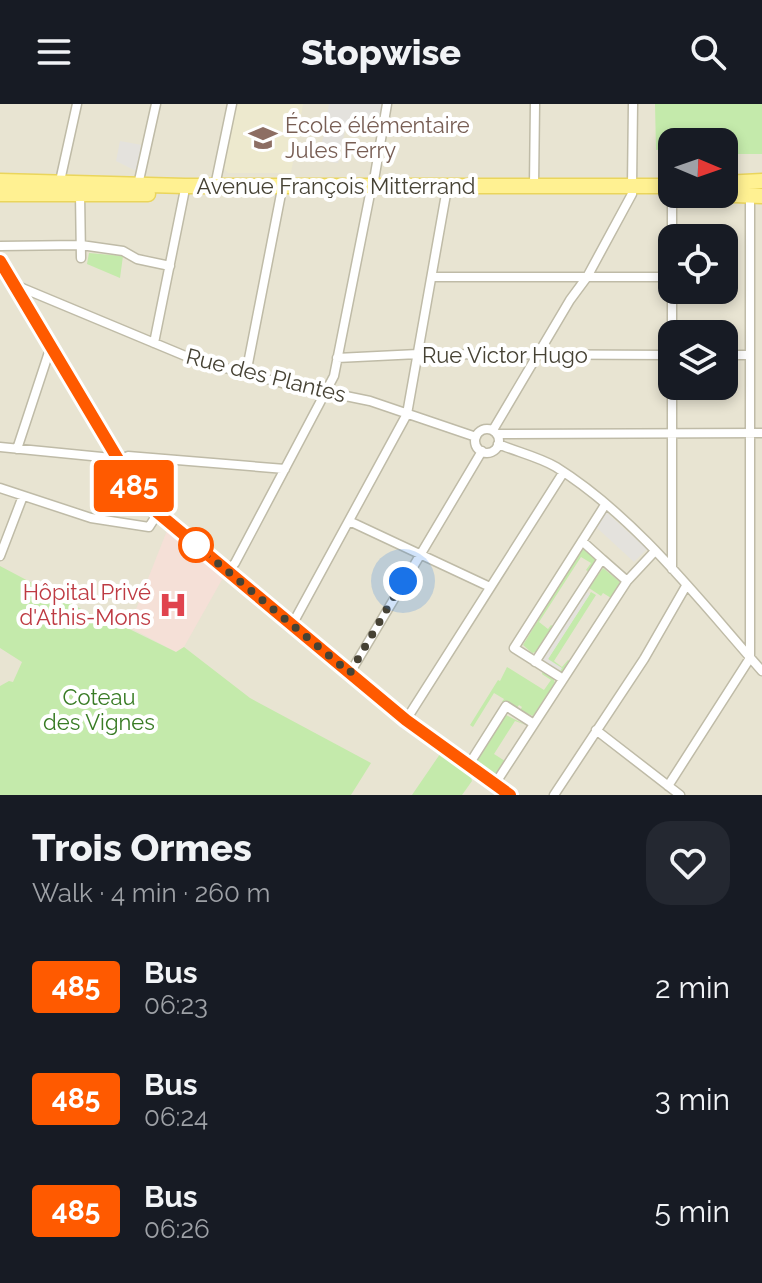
<!DOCTYPE html>
<meta charset="utf-8">
<style>
:root{--surface:#171b24;--page:#242831;--text:#f1f3f6;--muted:#9ea1a6}
body{margin:0;font-family:Raleway,sans-serif;background:var(--page);color:var(--text);height:100vh;display:flex;flex-direction:column;font-size:30px;white-space:nowrap}
*{box-sizing:border-box;margin:0}
p{font-size:26px;color:var(--muted)}
.icon{flex:none;width:44px;height:44px;fill:none;stroke:currentColor;stroke-width:2;stroke-linecap:round;stroke-linejoin:round}
.map{position:relative;height:691px;overflow:hidden}
.side{display:flex;flex-direction:column;background:var(--surface);flex:1}
.side>*{flex:none}
.badge{padding:0 16px;border-radius:6px;font-size:28px;line-height:52px}
.needle{width:52px;rotate:92deg}
.buttons{position:absolute;left:658px;top:24px;display:grid;gap:16px}
.buttons a{display:grid;place-items:center;width:80px;height:80px;border-radius:16px;background:var(--surface);box-shadow:0 4px 12px #0003;font-size:40px}
.you{position:absolute;width:40px;height:40px;margin:-20px;border:6px solid #fff;border-radius:50%;background:#1a73e8;box-shadow:0 0 0 12px #1a73e833}
.map>.badge{position:absolute;translate:-50% -50%;box-shadow:0 0 0 4px #fff}
.round{display:grid;place-items:center;flex:none;width:84px;height:84px;border-radius:24px;background:var(--page)}
.headline{display:flex;align-items:center;justify-content:space-between;height:136px;padding:0 32px}
h1{font-size:38px;font-weight:800;line-height:60px}
ul{padding:0;list-style:none}
li{display:flex;align-items:center;gap:24px;height:112px;padding:0 32px}
li div{flex:1}
li b{display:block;font-size:30px}
li em{font-style:normal}
li .badge{min-width:88px;font-weight:700;text-align:center}
header{display:flex;justify-content:space-between;align-items:center;height:104px;padding:0 32px;background:var(--surface);font-size:36px;font-weight:800}
.map>svg:first-child{display:block}
</style>
<header><svg class="icon" aria-label="menu" viewBox="0 0 24 24"><path d="M4 6h16M4 12h16M4 18h16"/></svg>Stopwise<svg class="icon" aria-label="search" viewBox="0 0 24 24"><circle cx="10" cy="10" r="6"/><path d="M15 15l6 6"/></svg></header>
<div class="map">
<svg width="762" height="691" viewBox="0 0 762 691">
<rect width="100%" height="100%" fill="#f3f1e5"/>
<path fill="#e8e4d2" fill-rule="evenodd" d="M0,0H762V691H0ZM672,38H724V90H672ZM672,134H724V186H672ZM672,230H724V282H672Z"/>
<path fill="#ede9ce" d="M237,0H303L291,69H228L223,63Z"/>
<path fill="#f5e0d7" d="M168,424L224,472L184,543L176,548L129,523Z"/>
<path fill="#c4eaab" d="M655,0H762V50H724L728,37L708,36L687,25H673L672,44L656,46Z
M89,149L123,152L120,174L87,160Z
M581,445H586L596,454L589,468L586,466L591,459L581,453L539,518L548,525L551,521L554,523L536,548L532,549L523,541Z
M0,462L104,517L108,519L109,515L176,548L184,543L250,594L371,659L351,691H0V582L9,577L13,578L22,558L0,544Z
M603,464L620,478L611,494L603,489L601,492L589,484Z
M591,488L596,491L554,557L562,563L568,556L571,558L565,567L559,569L548,555Z
M507,563L544,586L551,576L542,570L543,567L553,573L555,579L533,612L520,606L522,603L519,601L517,604L509,599L502,598L504,595L494,589L473,623L470,621L498,576L500,577Z
M506,611L526,621L515,617L494,650L505,657L496,670L492,671L475,659Z
M440,650L471,673L472,677L462,691H412Z"/>
<path fill="#e4e2dd" d="M329,0H383L377,31L345,26L338,59L329,58L330,53L320,50Z
M120,37L142,41L136,67L116,57Z
M605,407L647,445L634,458L596,423Z
M585,486L590,490L548,555L562,564L559,569L543,558L542,554Z"/>
<g fill="none" stroke-linecap="round" stroke-linejoin="round">
<defs>
<path id="street" d="M60,77L77,0
M138,81L156,0
M215,82L232,0
M373,82L387,0
M534,82L535,0
M632,82L633,0
M80,90L81,154
M672,90V273
M0,142L81,141L123,147L137,155L170,162
M432,173H672
M15,181L195,256L282,279L370,297L476,333
M154,239L184,90
M724,251H750
M337,254L418,250L672,251
M246,270L281,90
M475 337a12 12 0 1 1 24 0a12 12 0 1 1-24 0Z
M493,326L570,196L587,173L632,90
M497,330L762,329
M498,340C517,348 539,353 556,363C636,413 700,497 762,567
M0,343L122,355L128,352L285,365
M17,345L51,242
M0,384L91,414L149,423L158,409
M349,417L490,483
M582,437L602,455
M0,452L23,392
M672,465V282
M227,467L235,459L334,272L370,90
M292,521L407,310L446,90
M535,558L602,455L627,477
M350,569L482,347
M563,575L514,544L605,401
M406,616L563,369
M596,626L680,691
M468,662L506,602L534,620
M495,680L627,477L655,447
M668,682L750,554V92
M554,691L644,555L686,482"/>
<path id="secondary" d="M0,157L134,382L158,409L406,616L510,691"/>
<path id="primary" d="M0,77L185,82H672
M724,79L762,77
M0,90H148
M706,90L762,92"/>
</defs>
<use href="#street" stroke="#bfbba7" stroke-width="11"/>
<use href="#secondary" stroke="#d6ce92" stroke-width="15"/>
<use href="#primary" stroke="#ead55c" stroke-width="17"/>
<use href="#street" stroke="#fff" stroke-width="8"/>
<use href="#secondary" stroke="#fffac3" stroke-width="12"/>
<use href="#primary" stroke="#fff192" stroke-width="14"/>
</g>
<g fill="none" stroke-linecap="round" stroke-linejoin="round">
<defs>
<path id="line" d="M0,157L134,382L158,409L406,616L510,691"/>
</defs>
<use href="#line" stroke="#fff" stroke-width="18"/>
<use href="#line" stroke="#ff5a00" stroke-width="12"/>
<path stroke="#464234" stroke-width="8" stroke-dasharray="0 14.4" d="M196,441L350,569L403,477"/>
</g>
<defs>
<symbol id="school-bare" viewBox="-9 -9 18 18"><path d="M0-5L7-2L0 1L-7-2ZM-4 1L0 2.5L4 1V4Q0 6-4 4Z" fill="#8d6e63" stroke="#fff" stroke-width="2.5" paint-order="stroke"/></symbol>
<symbol id="hospital-bare" viewBox="-9 -9 18 18"><path d="M-5-5h3v3.5h4V-5h3V5h-3V1.5h-4V5h-3Z" fill="#e0444e" stroke="#fff" stroke-width="2.5" paint-order="stroke"/></symbol>
</defs>
<g fill-rule="evenodd">
<use href="#school-bare" x="243" y="14" width="40" height="40"/>
<use href="#hospital-bare" x="153" y="481" width="40" height="40"/>
</g>
<circle fill="#fff" stroke="#ff5a00" stroke-width="4" cx="196" cy="441" r="16"/>
<g text-anchor="middle" stroke-width="8" stroke-linejoin="round" paint-order="stroke">
<g font-size="22" fill="#785e54" stroke="#fff" text-anchor="start">
<text x="285" y="29">École élémentaire<tspan x="285" dy="25">Jules Ferry</tspan></text>
</g>
<g font-size="22" fill="#464234" stroke="#fff">
<text x="336" y="90">Avenue François Mitterrand</text>
<text x="505" y="259">Rue Victor Hugo</text>
<text transform="translate(266 271) rotate(14)" y="8">Rue des Plantes</text>
</g>
<g font-size="22" fill="#be3a42" stroke="#fff" text-anchor="end">
<text x="151" y="496">Hôpital Privé<tspan x="151" dy="25">d'Athis-Mons</tspan></text>
</g>
<g font-size="22" fill="#387b24" stroke="#fff">
<text x="99" y="601">Coteau<tspan x="99" dy="25">des Vignes</tspan></text>
</g>
</g>
</svg>
<div class="buttons">
<a><svg class="needle" viewBox="-14 -14 28 28"><path d="M0-13l5 13h-10z" fill="#e53935"/><path d="M0 13l5-13h-10z" fill="#9ea1a6"/></svg></a>
<a><svg class="icon" aria-label="locate" viewBox="0 0 24 24"><circle cx="12" cy="12" r="6"/><path d="M12 2v4M12 18v4M2 12h4M18 12h4"/></svg></a>
<a><svg class="icon" aria-label="layers" viewBox="0 0 24 24"><path d="M12 4l9 5-9 5-9-5zM3 14l9 5 9-5"/></svg></a>
</div>
<div class="you" style="left:403px;top:477px"></div>
<b class="badge" style="left:134px;top:382px;background:#ff5a00;color:#fff">485</b>
</div>
<section class="side">
<div class="headline"><div><h1>Trois Ormes</h1><p>Walk · 4 min · 260 m</p></div><a class="round"><svg class="icon" aria-label="heart" viewBox="0 0 24 24"><path d="M12 20l-8-8c-3-5 5-10 8-4 3-6 11-1 8 4z"/></svg></a></div>
<ul>
<li><span class="badge" style="background:#ff5a00;color:#fff">485</span><div><b>Bus</b><p>06:23</p></div><em>2 min</em></li>
<li><span class="badge" style="background:#ff5a00;color:#fff">485</span><div><b>Bus</b><p>06:24</p></div><em>3 min</em></li>
<li><span class="badge" style="background:#ff5a00;color:#fff">485</span><div><b>Bus</b><p>06:26</p></div><em>5 min</em></li>
</ul>
</section>
